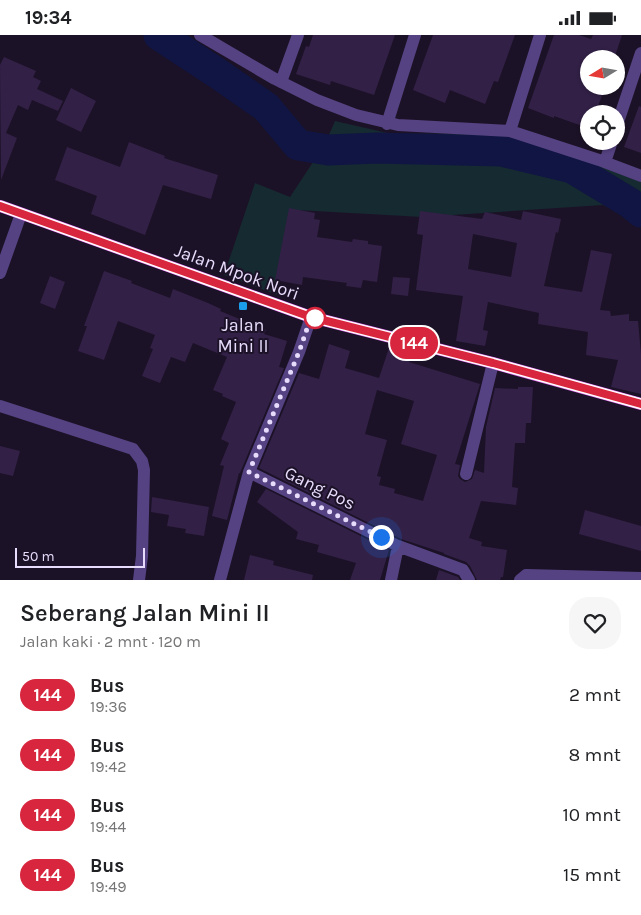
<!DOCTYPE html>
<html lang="id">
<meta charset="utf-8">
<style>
:root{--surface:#fff;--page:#f6f6f6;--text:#202124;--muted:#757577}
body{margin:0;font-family:Karla,sans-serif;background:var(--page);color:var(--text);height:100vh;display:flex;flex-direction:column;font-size:19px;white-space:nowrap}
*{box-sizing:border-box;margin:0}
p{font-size:16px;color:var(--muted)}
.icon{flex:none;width:28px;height:28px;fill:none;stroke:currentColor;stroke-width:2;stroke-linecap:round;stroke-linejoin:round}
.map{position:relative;height:545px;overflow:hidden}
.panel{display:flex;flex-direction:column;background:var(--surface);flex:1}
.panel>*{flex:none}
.badge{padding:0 10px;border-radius:16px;font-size:18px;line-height:32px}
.needle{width:32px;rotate:259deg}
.controls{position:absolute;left:580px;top:15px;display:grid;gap:10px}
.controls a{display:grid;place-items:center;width:45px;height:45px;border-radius:50%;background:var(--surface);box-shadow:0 1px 4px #0004;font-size:25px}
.scale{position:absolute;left:15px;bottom:12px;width:130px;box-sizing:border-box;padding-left:5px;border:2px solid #e8dcfc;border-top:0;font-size:14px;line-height:18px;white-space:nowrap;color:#e8dcfc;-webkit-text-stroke:4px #1c1227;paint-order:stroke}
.you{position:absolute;width:25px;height:25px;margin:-12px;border:4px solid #fff;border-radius:50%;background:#1a73e8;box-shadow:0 0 0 8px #1a73e833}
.map>.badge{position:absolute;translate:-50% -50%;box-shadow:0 0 0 2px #fff}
.round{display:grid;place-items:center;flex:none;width:52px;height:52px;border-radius:20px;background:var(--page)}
.headline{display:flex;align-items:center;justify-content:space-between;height:85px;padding:0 20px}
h1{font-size:24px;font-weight:600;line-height:38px}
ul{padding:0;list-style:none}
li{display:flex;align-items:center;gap:15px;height:60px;padding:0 20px}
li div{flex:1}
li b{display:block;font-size:19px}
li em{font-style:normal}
li .badge{min-width:55px;font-weight:700;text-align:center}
.status{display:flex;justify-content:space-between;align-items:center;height:35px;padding:0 25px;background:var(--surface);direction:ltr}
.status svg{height:14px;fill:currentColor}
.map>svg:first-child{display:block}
</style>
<div class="status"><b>19:34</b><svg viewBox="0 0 49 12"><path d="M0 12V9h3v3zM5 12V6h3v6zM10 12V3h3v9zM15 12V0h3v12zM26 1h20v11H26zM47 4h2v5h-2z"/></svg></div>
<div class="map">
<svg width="641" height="545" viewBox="0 0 641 545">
<rect width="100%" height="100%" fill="#1c1227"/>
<path fill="#162a31" d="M335,86L392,99L487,98L534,106L641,147V190L603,170L422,182L297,175L277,260L224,240L255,148L290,162L325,109Z"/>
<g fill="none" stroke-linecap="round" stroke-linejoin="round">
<path stroke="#101543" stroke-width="31" d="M159,0L217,38L266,72L298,110L328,115L377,113L501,116L572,133L630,168L641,177"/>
</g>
<path fill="#322046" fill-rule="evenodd" d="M313,0H395L374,60L331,46L330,50L296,39L306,11L309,12Z
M433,0H515L498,47L494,46L485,69L450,55L445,68L413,55Z
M554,0H579L591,4L593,0H622L614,24H589V51H606L595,78L589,79L588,93L554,81V83L528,73Z
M4,22L36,36L33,42L41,46L37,54L63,66L58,76L32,65L28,75L18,70L6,98L17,103L1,145L0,30Z
M71,53L96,66L81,97L56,85Z
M639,71L641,72V118L624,112Z
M129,107L165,121L164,123L218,140L211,164L163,150L145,200L91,179L97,161L55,145L67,112L120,132Z
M289,173L315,178L314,184L320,185L317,202L352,207L353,204L368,206V209L382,211L377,247L363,245L361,253L346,251L347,248L303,242L302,250L275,245Z
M420,176L482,184L485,177L521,185L523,176L561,184L558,198L556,197L544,251L582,257L591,215L612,219L600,275L610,276L611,281L629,279V286H638L641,319V359L611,352L618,325L586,320L588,297L538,289L539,278L488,267L483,295L488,296L485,311L456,306L463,261L416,255L423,200L417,199ZM473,199L517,208L511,242L468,234Z
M104,236L132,246L131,248L170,263L173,254L208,268L221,274L220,276L266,295L264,299L287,306L279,332L284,333L240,438H239L227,485L212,481L224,431L220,430L229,408L221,404L236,367L222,361L223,359L213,355L227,322L193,308L185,327L171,322L160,348L142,341L153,314L150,313L155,300L118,286L104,325L78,316L87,291H84Z
M50,241L65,247L55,274L40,268Z
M393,242L410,243L408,261L391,259Z
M329,309L350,316L345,333L379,343L389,313L411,320L409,327L480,349L455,429L460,430L458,441L460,444L465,447L472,444L475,435L484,438L486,392L495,353L518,354V352H533L531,388H526L525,408H515L512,452L518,453L516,470L481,466L469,503L482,507L481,511L507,515L503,542H501L500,545H477L470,531L466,527L444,519V518L401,504L259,433L299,338L319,344ZM377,355L414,366L401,409L437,420L423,466L394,458L395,454L379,450L381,442L377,441L387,405L365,399Z
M0,411L20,416L13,441L0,438Z
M266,454L389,515L380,545H350L356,528L317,517L319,510L296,504L298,497L257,467Z
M152,462L209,472L204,501L185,498L186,494L167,491L169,480L151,477Z
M585,475L641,491V516L579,499Z
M250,520L274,526L273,530L313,540L312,545H244Z
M439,535L458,542L460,545H436Z"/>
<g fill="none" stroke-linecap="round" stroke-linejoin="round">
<path stroke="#554282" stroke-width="12" d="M200,0L275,44L317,65L356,80L398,90L510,96L599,125L641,141
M281,47L298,0
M387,89L415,0
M616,93L641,18
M510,96L540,0
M605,127L612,106
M0,238L21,179
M0,371L133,414L142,426L144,435L142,521L139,545
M249,437L398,511L463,535L469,545
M466,439L493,328
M220,545L249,437L299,317L311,282
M391,545L398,511
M520,545L526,540L641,543"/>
<path stroke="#e46df2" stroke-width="12" d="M0,171L311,282L493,328L641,369"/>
</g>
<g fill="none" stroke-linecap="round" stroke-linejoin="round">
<defs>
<path id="line" d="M0,171L311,282L493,328L641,369"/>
</defs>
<use href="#line" stroke="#fff" stroke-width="11"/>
<use href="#line" stroke="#d7263d" stroke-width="8"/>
<path stroke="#e8dcfc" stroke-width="5" stroke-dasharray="0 9" d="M315,283L311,282L299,317L249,437L381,502"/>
</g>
<rect fill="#1a9dea" stroke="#1c1227" stroke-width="2" x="238" y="266" width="10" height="10" rx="2.5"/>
<circle fill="#fff" stroke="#d7263d" stroke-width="2.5" cx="315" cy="283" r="10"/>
<g text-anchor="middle" stroke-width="4" stroke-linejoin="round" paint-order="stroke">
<g font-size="18" fill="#e8dcfc" stroke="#1c1227">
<text transform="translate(237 237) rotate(20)" y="6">Jalan Mpok Nori</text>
<text transform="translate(320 453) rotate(26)" y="6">Gang Pos</text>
</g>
<g font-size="18" fill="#e8dcfc" stroke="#1c1227">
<text x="243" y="296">Jalan<tspan x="243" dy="21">Mini II</tspan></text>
</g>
</g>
</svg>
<div class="controls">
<a><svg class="needle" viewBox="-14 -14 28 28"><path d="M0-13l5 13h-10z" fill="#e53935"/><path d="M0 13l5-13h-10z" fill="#757577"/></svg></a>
<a><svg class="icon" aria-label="locate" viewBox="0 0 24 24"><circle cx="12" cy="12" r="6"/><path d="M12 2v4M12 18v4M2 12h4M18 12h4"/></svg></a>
</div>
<div class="scale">50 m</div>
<div class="you" style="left:381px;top:502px"></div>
<b class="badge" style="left:414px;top:308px;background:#d7263d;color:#fff">144</b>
</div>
<section class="panel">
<div class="headline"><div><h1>Seberang Jalan Mini II</h1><p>Jalan kaki · 2 mnt · 120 m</p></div><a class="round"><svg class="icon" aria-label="heart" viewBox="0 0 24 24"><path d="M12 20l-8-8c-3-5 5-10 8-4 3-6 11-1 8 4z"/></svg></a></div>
<ul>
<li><span class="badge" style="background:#d7263d;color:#fff">144</span><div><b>Bus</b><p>19:36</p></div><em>2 mnt</em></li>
<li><span class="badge" style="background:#d7263d;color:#fff">144</span><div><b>Bus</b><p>19:42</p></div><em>8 mnt</em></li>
<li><span class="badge" style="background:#d7263d;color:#fff">144</span><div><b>Bus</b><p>19:44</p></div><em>10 mnt</em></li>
<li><span class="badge" style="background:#d7263d;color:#fff">144</span><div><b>Bus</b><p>19:49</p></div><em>15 mnt</em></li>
</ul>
</section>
